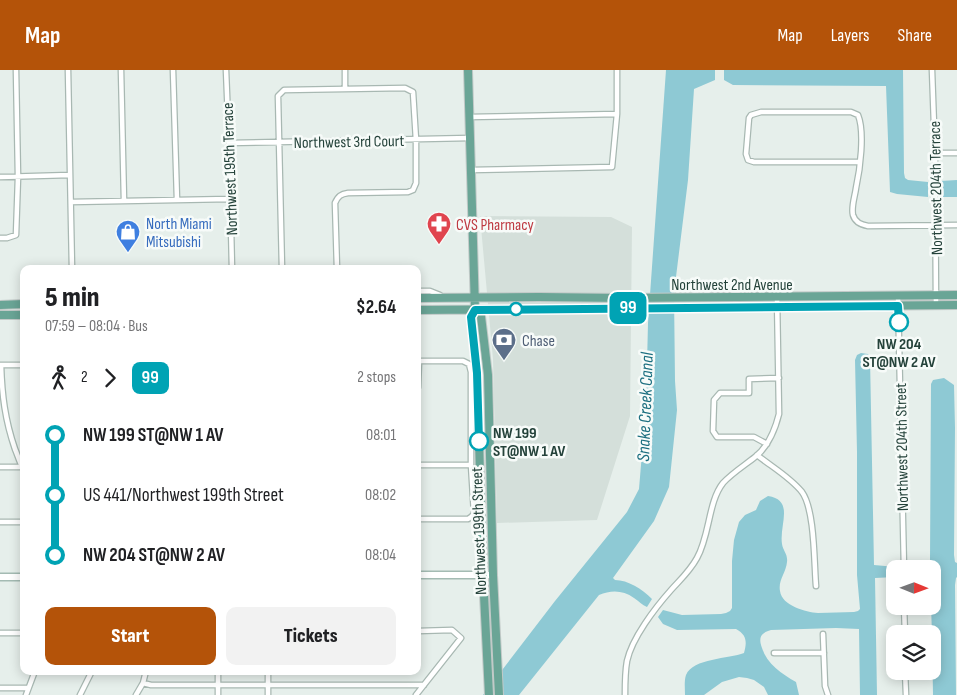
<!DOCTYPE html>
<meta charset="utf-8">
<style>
:root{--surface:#fff;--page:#f2f2f2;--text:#202124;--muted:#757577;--accent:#b45309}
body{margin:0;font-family:"Sofia Sans Condensed",sans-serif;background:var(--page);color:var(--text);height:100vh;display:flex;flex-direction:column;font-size:19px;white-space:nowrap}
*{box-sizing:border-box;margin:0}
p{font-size:16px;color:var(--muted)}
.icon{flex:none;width:28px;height:28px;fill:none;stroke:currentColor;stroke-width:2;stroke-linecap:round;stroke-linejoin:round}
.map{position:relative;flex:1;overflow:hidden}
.details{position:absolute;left:20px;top:195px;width:401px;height:410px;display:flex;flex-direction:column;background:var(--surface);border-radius:10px;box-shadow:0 2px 12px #0003}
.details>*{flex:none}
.badge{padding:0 10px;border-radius:8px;font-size:18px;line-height:32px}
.needle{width:32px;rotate:91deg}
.controls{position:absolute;left:886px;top:490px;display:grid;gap:10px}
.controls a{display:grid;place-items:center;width:55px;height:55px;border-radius:10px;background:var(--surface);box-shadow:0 2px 12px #0003;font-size:25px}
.map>.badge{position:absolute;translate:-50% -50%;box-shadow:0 0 0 2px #fff}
.legs{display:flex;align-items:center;gap:8px;height:55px;padding:0 25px;font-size:16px}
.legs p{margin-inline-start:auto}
.summary{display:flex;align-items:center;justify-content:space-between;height:85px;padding:0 25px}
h1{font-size:28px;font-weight:800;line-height:38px}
.cta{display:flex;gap:10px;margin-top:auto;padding:10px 25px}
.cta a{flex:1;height:58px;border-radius:10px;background:var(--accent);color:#fff;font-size:20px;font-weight:800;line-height:58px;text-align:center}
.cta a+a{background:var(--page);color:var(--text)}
ul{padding:0 25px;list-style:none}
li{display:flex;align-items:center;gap:18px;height:60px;font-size:19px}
li i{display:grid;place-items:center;width:8px;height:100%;margin:0 6px;background:currentColor}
li i::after{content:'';width:12px;height:12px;margin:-6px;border:4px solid;border-radius:50%;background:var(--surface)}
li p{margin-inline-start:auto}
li:first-child i{background:linear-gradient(#0000 50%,currentColor 0)}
li:last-child i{background:linear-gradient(currentColor 50%,#0000 0)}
header{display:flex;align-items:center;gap:30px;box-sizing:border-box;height:70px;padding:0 25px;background:var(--accent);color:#fff}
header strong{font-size:24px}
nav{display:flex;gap:28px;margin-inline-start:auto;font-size:18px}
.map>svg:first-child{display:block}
</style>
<header>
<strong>Map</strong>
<nav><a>Map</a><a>Layers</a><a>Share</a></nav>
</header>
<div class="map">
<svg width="957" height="625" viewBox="0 0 957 625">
<rect width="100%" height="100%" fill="#e6efeb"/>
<path fill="#d4dfda" d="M480,146L611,147L632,157L630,346L597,450L497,453L493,289Z"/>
<path fill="#8ec9d4" d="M666,0H715V10L694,19L688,110L674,223L675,311L677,340L669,417L654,451L613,508L615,510C628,510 642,519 652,529L647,537C642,535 639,531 634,528C623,520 611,520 599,525L519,625H483L555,531L627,442L639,419L646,335L648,253Z
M724,0H903L904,103L905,108L908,110L928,112V127L897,124L890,122L886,16L733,15L724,10Z
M957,110V127H941L940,111Z
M861,283L868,284L870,288L874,495L896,497V499H895V507L875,508L877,625H860L859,559L836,558L771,560C761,563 758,567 762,578C767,594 782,604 796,612L799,625H768L764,617L754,610L747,608L739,607L722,612L704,625H685C685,619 684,611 686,605C693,588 729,589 744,583C747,572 747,565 736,559L677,560L663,554L658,547L663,540L682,545L721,544L726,543L730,541L732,538V491L734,470L739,452L745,445L756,440L760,431L768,426C795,430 779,455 782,474C783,481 788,484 787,492C786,503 778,510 780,521C782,536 806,542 818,543C830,543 842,542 854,542L858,541L860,539L857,505V382L855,290L857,285Z
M944,308L954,315L955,358L954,485L955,492L957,493V507L956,508L955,515L956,625H933L932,564L931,536H932V499H910V496L928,495L930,492L931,314L933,310Z"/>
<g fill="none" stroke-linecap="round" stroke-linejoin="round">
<defs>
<path id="street" d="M68,0L72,199
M121,0L124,131
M173,0L177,130
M226,0L229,73L232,199
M345,0V19
M932,0L935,83L936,236
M469,47L617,44
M229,73L470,68
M935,83H957
M860,92H754L748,90L746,84L749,48L751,45L761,42H851L858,45C865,62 860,100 856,118C855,126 851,137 853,145C855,152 862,155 868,156L957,155
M471,100L612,97L617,44V0
M0,107L70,105
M71,132L230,129
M0,168H7L16,165L18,107L16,0
M282,199L278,26L284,20L405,18L413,22L416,70V113L413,120L408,122L348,123C341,124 338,126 335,133L337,199
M418,221H430L440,225
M898,226L904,499
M418,291H463L469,294L471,302V395L474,444L471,447L468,449H418
M0,295H24
M1,295C2,325 5,350 15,379C18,386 20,394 24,400
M418,317L419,291
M767,374L754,367H717L713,361L714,330L720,323H749V309L779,308
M757,385C772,397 790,407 802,422C815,440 814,493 816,516
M418,395H471
M0,397H22
M0,452H24
M904,536L905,564
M0,563H24
M823,564L825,616L828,625
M774,583H824
M218,601V625
M268,601V625
M905,601L906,625
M143,613L151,615H424
M0,618H28
M26,625L35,601
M80,625L92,601
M136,625L143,613L146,601
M416,625L461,568L452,560L418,561
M625,625C625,613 625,602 627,591C632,568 655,538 671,520C680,510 690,501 697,488C710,465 708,432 723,413C732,403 745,395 755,387C769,376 775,360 779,344L777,227"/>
<path id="secondary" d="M418,505H493
M0,507H24"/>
<path id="primary" d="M468,0L475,240L471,247L477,303L483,505L489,625
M418,228L539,227L624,228L957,225
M0,235L24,234
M418,240L957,235
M475,240L481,246L488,305L493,505L499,625
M0,245H24"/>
</defs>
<use href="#street" stroke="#a8b8b2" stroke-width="7"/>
<use href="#secondary" stroke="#a4bbb3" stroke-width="9"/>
<use href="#primary" stroke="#c2cac8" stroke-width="10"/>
<use href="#street" stroke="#fff" stroke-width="4.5"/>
<use href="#secondary" stroke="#fff" stroke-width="6"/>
<use href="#primary" stroke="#6aa596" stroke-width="8"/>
</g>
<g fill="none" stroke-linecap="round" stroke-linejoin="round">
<defs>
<path id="line-1" d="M479,371L477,303L471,247L475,240L898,236L899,252"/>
</defs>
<use href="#line-1" stroke="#fff" stroke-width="11"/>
<use href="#line-1" stroke="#00a3b4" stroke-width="8"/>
</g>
<defs>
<symbol id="pharmacy-pin" viewBox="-11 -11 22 30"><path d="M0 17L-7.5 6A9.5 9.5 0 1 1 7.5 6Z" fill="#e0444e" stroke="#f7fbf9"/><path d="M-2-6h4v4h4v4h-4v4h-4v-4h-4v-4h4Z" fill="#fff"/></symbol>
<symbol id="shop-pin" viewBox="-11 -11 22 30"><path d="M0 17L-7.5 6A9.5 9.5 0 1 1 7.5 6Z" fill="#3f7fe0" stroke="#f7fbf9"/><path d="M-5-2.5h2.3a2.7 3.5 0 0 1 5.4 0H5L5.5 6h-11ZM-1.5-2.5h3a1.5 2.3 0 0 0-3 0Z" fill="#fff"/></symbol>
<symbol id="bank-pin" viewBox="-11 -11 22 30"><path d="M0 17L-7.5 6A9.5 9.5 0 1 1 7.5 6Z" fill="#5c6f8a" stroke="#f7fbf9"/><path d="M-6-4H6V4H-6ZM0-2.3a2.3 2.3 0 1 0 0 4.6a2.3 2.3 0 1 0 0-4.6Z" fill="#fff"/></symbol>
</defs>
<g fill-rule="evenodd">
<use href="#pharmacy-pin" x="425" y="140" width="28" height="38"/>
<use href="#shop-pin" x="114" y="148" width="28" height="38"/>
<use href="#bank-pin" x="490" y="256" width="28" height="38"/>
</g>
<g fill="#fff" stroke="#00a3b4" stroke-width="2.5">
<circle cx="516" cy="239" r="6"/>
<circle cx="899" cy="252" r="9"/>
<circle cx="479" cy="371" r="9"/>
</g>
<g text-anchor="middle" stroke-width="5" stroke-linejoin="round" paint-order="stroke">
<g font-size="16" fill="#24423a" stroke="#f7fbf9">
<text transform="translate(349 71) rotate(-1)" y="6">Northwest 3rd Court</text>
<text transform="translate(229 99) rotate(-92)" y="6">Northwest 195th Terrace</text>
<text transform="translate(935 118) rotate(-91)" y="6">Northwest 204th Terrace</text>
<text x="732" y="220">Northwest 2nd Avenue</text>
<text transform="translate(901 377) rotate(-91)" y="6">Northwest 204th Street</text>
<text transform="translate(478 461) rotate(-92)" y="6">Northwest 199th Street</text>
</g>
<g font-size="16" fill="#366cbe" stroke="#f7fbf9" text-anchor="start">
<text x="146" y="159">North Miami<tspan x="146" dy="18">Mitsubishi</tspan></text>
</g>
<g font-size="16" fill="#be3a42" stroke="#f7fbf9" text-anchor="start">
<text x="456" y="160">CVS Pharmacy</text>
</g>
<g font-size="16" fill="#4e5e75" stroke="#f7fbf9" text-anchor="start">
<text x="522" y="276">Chase</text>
</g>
<g font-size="16" font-weight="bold" fill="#24423a" stroke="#f7fbf9">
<text x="899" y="279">NW 204<tspan x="899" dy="18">ST@NW 2 AV</tspan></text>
<text x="493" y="368" text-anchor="start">NW 199<tspan x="493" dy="18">ST@NW 1 AV</tspan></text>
</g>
<g font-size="18" font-style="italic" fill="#1c6f80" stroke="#f7fbf9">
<text transform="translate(645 337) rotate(-88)" y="6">Snake Creek Canal</text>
</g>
</g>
</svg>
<div class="controls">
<a><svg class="needle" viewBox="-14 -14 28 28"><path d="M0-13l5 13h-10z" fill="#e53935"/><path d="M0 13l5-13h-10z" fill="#757577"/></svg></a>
<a><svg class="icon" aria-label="layers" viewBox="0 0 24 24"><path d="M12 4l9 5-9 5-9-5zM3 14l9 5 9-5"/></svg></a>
</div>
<b class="badge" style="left:628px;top:238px;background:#00a3b4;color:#fff">99</b>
<section class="details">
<div class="summary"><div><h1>5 min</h1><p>07:59 – 08:04 · Bus</p></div><b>$2.64</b></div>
<div class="legs"><svg class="icon" aria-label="walk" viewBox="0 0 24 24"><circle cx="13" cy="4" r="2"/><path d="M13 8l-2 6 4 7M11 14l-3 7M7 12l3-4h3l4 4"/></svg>2<svg class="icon" aria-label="forward" viewBox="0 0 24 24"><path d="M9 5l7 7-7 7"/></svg><b class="badge" style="background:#00a3b4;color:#fff">99</b><p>2 stops</p></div>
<ul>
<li><i style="color:#00a3b4"></i><b>NW 199 ST@NW 1 AV</b><p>08:01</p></li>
<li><i style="color:#00a3b4"></i><span>US 441/Northwest 199th Street</span><p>08:02</p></li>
<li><i style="color:#00a3b4"></i><b>NW 204 ST@NW 2 AV</b><p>08:04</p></li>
</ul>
<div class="cta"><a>Start</a><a>Tickets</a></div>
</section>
</div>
